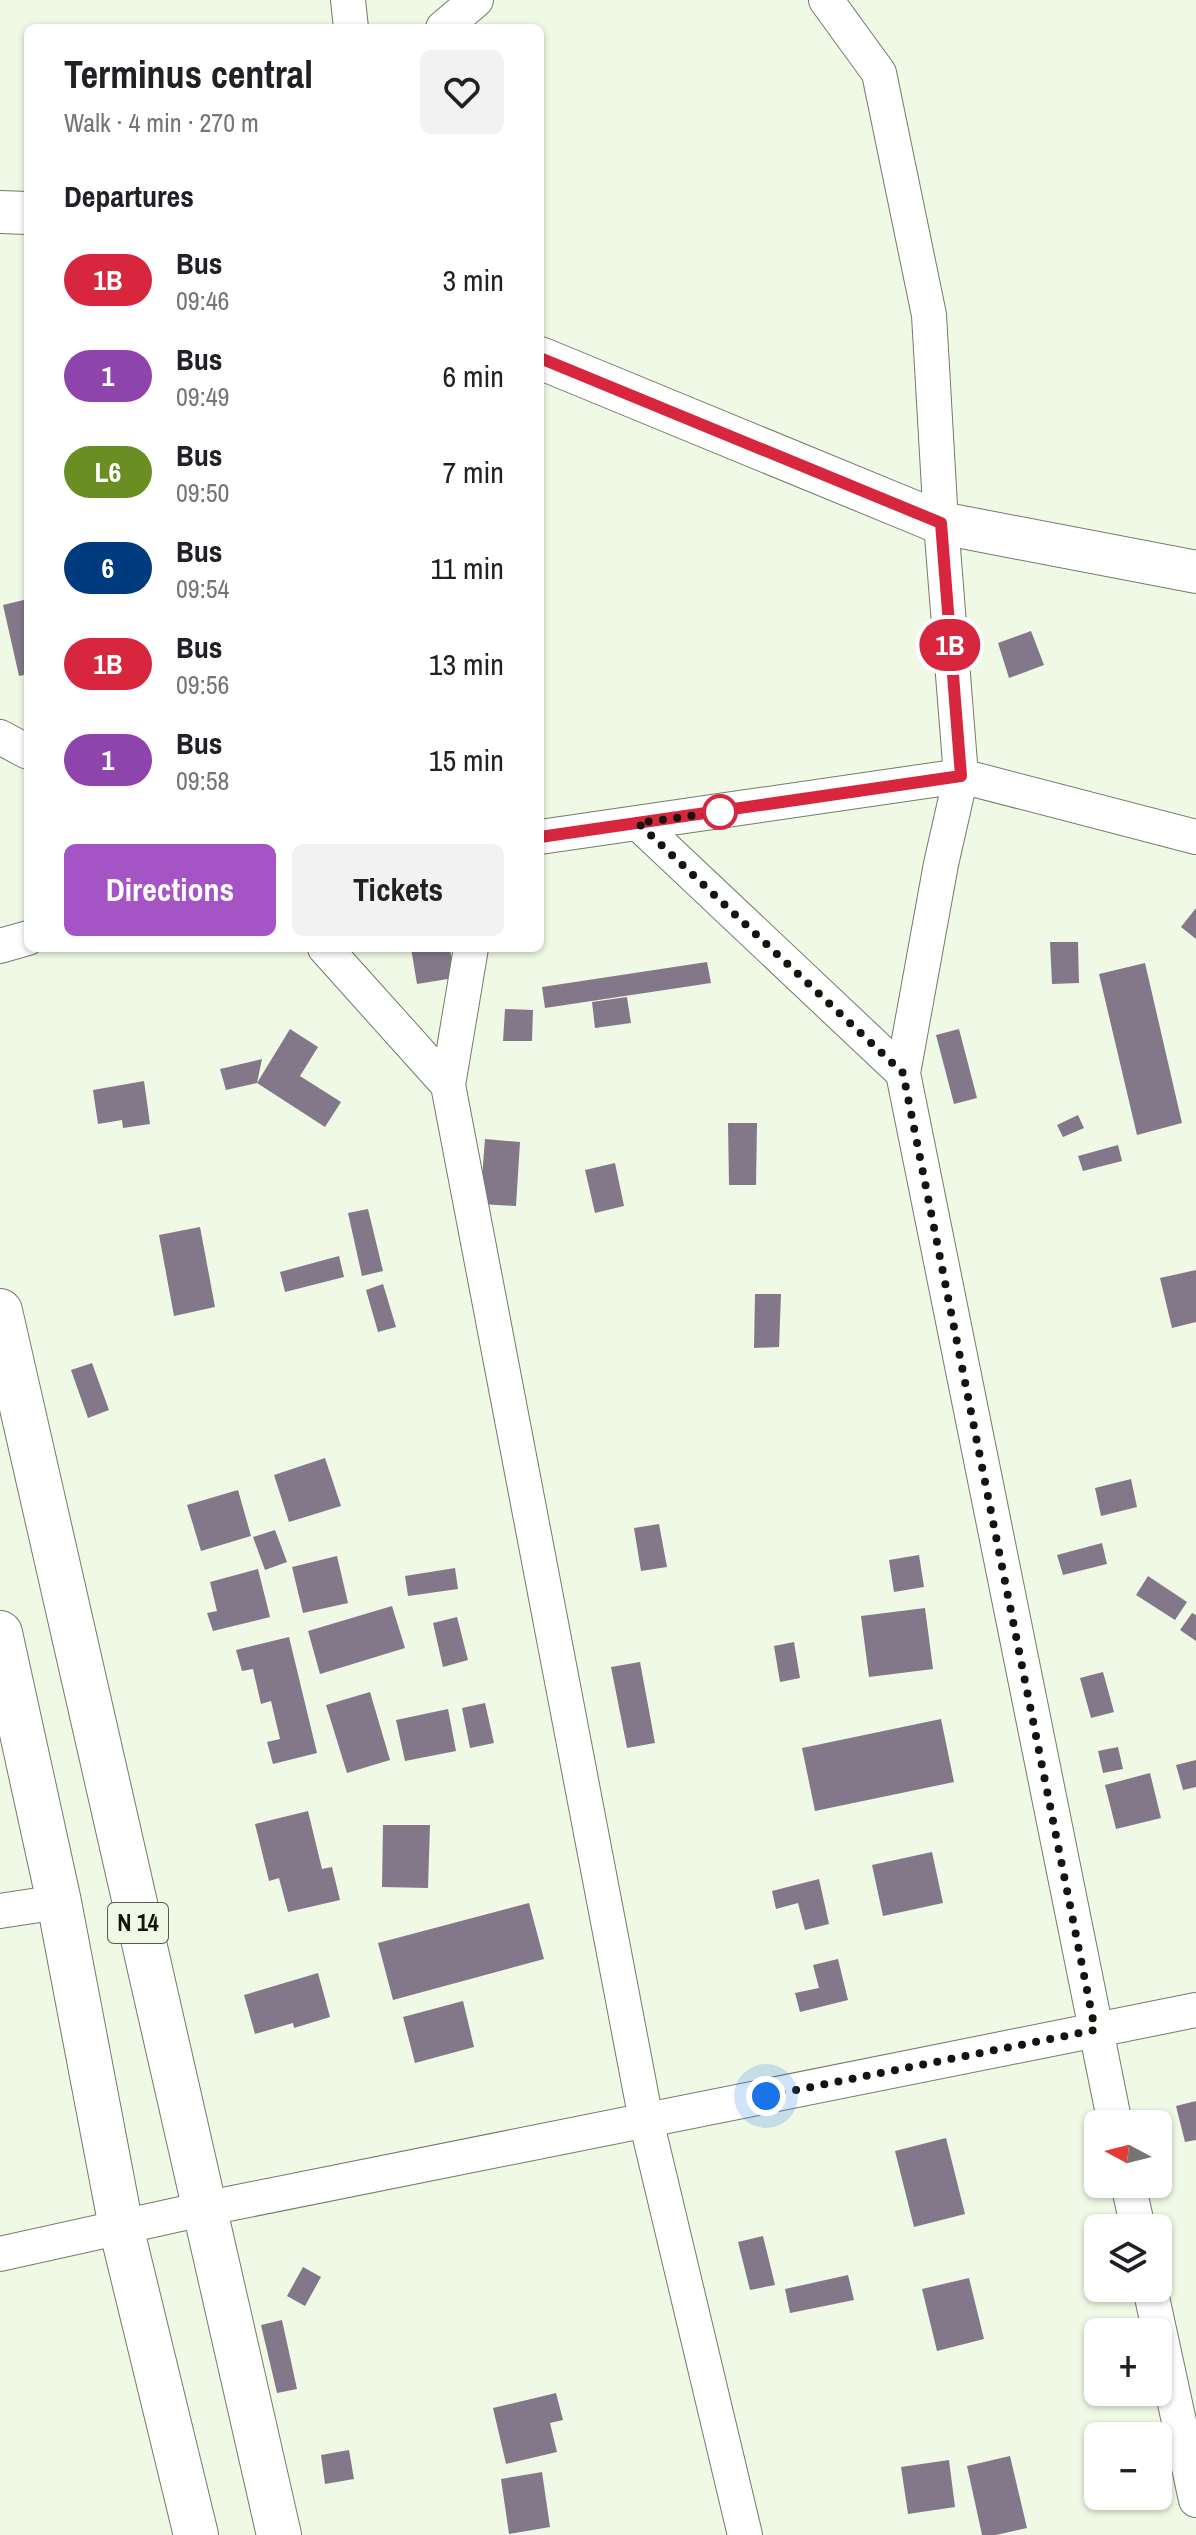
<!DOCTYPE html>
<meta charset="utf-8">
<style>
:root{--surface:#fff;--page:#f2f2f2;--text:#202124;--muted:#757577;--accent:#a454c4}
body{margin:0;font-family:"Archivo Narrow",sans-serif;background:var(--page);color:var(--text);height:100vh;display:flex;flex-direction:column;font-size:30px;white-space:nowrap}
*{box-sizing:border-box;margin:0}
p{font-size:26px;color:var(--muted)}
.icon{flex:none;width:44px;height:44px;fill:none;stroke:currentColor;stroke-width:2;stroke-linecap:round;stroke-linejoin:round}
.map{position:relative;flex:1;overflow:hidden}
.panel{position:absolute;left:24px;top:24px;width:520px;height:928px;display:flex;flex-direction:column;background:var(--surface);border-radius:12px;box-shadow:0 2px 6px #0004}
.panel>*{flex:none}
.badge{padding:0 16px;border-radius:26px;font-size:28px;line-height:52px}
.needle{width:52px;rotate:277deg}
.tools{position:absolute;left:1084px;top:2110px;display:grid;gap:16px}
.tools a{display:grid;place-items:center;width:88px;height:88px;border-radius:12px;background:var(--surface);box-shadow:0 2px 6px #0004;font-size:40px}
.you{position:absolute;width:40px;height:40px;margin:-20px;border:6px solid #fff;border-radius:50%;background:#1a73e8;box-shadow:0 0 0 12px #1a73e833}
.map>.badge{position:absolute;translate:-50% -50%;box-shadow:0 0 0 4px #fff}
h2{padding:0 40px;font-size:30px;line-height:72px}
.round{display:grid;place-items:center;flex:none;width:84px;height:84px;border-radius:12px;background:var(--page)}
.summary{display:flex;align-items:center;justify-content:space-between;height:136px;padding:0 40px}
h1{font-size:38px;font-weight:700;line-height:60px}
.cta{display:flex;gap:16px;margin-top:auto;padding:16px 40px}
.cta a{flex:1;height:92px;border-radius:12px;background:var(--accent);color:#fff;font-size:32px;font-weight:700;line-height:92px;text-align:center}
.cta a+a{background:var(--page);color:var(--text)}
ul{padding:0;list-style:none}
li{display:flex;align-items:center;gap:24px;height:96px;padding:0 40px}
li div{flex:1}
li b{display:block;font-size:30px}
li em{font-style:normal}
li .badge{min-width:88px;font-weight:700;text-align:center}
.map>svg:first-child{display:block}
</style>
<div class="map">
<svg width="1196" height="2535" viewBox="0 0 1196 2535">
<rect width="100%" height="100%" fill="#f0f9e5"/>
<path fill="#837889" d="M28,599V674L19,676L3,605Z
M1031,631L1044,665L1009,678L998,643Z
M1196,908V939L1181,927Z
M1050,942H1078L1079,983L1052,984Z
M411,948H450L454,978L417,984Z
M707,962L711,983L545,1008L542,987Z
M1145,963L1182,1123L1137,1135L1099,974Z
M627,997L631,1023L595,1028L592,1002Z
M505,1009L533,1010L532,1041H503Z
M290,1029L318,1047L300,1076L341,1102L325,1127L257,1083Z
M959,1029L977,1098L954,1104L936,1035Z
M262,1059L257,1083L226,1090L220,1069Z
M144,1081L150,1124L123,1128L122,1120L98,1124L93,1090Z
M1078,1115L1084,1128L1063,1137L1057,1125Z
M728,1123H757L756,1185H729Z
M485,1139L520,1142L516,1206L480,1204Z
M1118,1145L1122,1161L1083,1171L1078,1156Z
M615,1163L624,1206L595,1213L585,1170Z
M368,1209L383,1271L362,1276L348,1213Z
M200,1227L215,1307L174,1316L159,1235Z
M339,1256L344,1277L285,1292L280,1272Z
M1196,1270V1322L1172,1328L1160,1278Z
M383,1284L396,1327L378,1332L366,1290Z
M755,1294H781L779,1347L754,1348Z
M92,1363L109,1410L88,1418L71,1370Z
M325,1458L341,1506L289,1522L274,1475Z
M1131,1479L1137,1507L1101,1516L1095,1488Z
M238,1490L251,1536L201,1551L187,1505Z
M659,1524L667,1567L641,1571L634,1528Z
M275,1530L287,1562L265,1570L253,1537Z
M1102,1543L1107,1564L1063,1575L1057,1555Z
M919,1555L924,1587L894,1592L889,1560Z
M337,1556L348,1603L303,1613L292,1567Z
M455,1568L458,1589L408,1596L405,1576Z
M258,1569L270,1617L213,1631L207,1613L217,1611L210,1582Z
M1148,1576L1187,1602L1175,1620L1136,1595Z
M392,1606L405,1648L320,1674L308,1631Z
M925,1608L933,1669L869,1677L861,1616Z
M1192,1613L1196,1615V1641L1180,1630Z
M457,1617L468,1660L443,1667L433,1623Z
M289,1637L317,1753L273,1764L267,1742L280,1739L271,1701L261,1704L253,1669L242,1671L236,1650Z
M794,1642L800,1678L780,1682L774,1646Z
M640,1662L655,1743L627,1748L611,1667Z
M1103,1672L1114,1712L1091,1718L1080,1678Z
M370,1692L390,1760L347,1773L326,1705Z
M485,1703L494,1743L470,1748L462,1708Z
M448,1709L456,1751L405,1761L396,1720Z
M941,1719L954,1782L815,1811L802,1748Z
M1118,1747L1123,1769L1103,1773L1098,1751Z
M1196,1760V1787L1183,1790L1176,1765Z
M1150,1773L1161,1818L1116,1829L1105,1785Z
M308,1811L322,1869L332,1867L340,1900L288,1912L279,1878L269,1881L255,1824Z
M383,1825H430L428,1888L382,1887Z
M932,1852L943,1903L883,1916L872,1865Z
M819,1879L829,1924L805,1930L798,1903L776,1909L772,1891Z
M529,1903L544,1959L393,2000L378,1943Z
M838,1959L848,2000L800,2012L795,1993L819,1988L813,1965Z
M318,1973L330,2017L294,2028L293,2023L255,2034L244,1995Z
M463,2001L474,2047L415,2063L403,2017Z
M1196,2101V2140L1185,2142L1176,2106Z
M946,2138L965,2214L914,2227L895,2151Z
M763,2236L775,2285L750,2290L738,2242Z
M303,2267L321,2277L305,2306L287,2296Z
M848,2275L854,2300L790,2313L785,2289Z
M969,2278L984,2339L937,2351L922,2289Z
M282,2320L297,2389L277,2393L261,2325Z
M556,2393L563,2420L550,2423L557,2452L506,2464L493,2408Z
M349,2450L354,2479L325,2484L321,2455Z
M1010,2456L1027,2528L996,2535H982L967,2466Z
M949,2460L955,2507L908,2514L901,2467Z
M542,2472L550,2527L509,2534L501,2479Z"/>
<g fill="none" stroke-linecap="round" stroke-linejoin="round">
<defs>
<path id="minor" d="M348,0L351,28
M826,0L879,73L929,315L941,523L961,776L941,864L903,1073L1115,2124
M443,28L476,0
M0,737L28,752
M638,823L903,1073
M540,837L961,776L1196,837
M0,946L28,938
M325,948L448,1085
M471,948L448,1085L646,2120L745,2535
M0,1911L59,1902
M1128,2184L1138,2228
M0,2254L203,2209L1196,2010
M1150,2288L1196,2500"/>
<path id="tertiary" d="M0,212L28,213
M540,358L941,523L1196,572"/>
<path id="primary" d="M0,1311L279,2535
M0,1633L59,1902L121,2227L196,2535"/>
</defs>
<use href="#minor" stroke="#737b69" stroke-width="36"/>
<use href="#tertiary" stroke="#737b69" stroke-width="44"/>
<use href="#primary" stroke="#737b69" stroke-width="46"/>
<use href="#minor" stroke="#fff" stroke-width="34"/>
<use href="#tertiary" stroke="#fff" stroke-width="42"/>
<use href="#primary" stroke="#fff" stroke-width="44"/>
</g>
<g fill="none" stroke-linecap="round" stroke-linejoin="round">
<defs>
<path id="line" d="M540,358L941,523L961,776L540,837"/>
</defs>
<use href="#line" stroke="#fff" stroke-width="18"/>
<use href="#line" stroke="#d7263d" stroke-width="12"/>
<path stroke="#13160f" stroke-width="8" stroke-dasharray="0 14.4" d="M720,812L638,823L903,1073L1095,2030L766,2096"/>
</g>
<circle fill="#fff" stroke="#d7263d" stroke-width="4" cx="720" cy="812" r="16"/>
<g text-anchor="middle" stroke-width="6" stroke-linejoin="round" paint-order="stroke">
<rect fill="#f0f9e5" stroke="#555a4f" stroke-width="2" x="108" y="1903" width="60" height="40" rx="6"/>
<g font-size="24" font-weight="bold" fill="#13160f">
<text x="138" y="1931">N 14</text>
</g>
</g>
</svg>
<div class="tools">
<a><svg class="needle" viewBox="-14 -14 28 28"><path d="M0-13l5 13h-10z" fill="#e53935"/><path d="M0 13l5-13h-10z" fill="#757577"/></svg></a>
<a><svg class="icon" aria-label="layers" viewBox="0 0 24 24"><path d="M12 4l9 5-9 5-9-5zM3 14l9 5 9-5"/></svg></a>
<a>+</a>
<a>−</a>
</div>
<div class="you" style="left:766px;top:2096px"></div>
<b class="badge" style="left:950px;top:645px;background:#d7263d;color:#fff">1B</b>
<section class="panel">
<div class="summary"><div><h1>Terminus central</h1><p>Walk · 4 min · 270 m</p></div><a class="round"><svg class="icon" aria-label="heart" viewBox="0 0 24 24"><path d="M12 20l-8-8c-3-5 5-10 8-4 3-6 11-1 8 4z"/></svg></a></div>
<h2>Departures</h2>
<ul>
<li><span class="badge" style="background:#d7263d;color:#fff">1B</span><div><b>Bus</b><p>09:46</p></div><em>3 min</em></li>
<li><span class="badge" style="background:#8e44ad;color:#fff">1</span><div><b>Bus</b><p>09:49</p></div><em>6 min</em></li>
<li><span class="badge" style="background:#6b8e23;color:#fff">L6</span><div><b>Bus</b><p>09:50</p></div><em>7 min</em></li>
<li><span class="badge" style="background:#003b80;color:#fff">6</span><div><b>Bus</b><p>09:54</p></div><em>11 min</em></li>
<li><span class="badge" style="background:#d7263d;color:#fff">1B</span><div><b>Bus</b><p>09:56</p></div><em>13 min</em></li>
<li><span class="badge" style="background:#8e44ad;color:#fff">1</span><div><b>Bus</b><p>09:58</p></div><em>15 min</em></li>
</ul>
<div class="cta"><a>Directions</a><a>Tickets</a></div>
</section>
</div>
